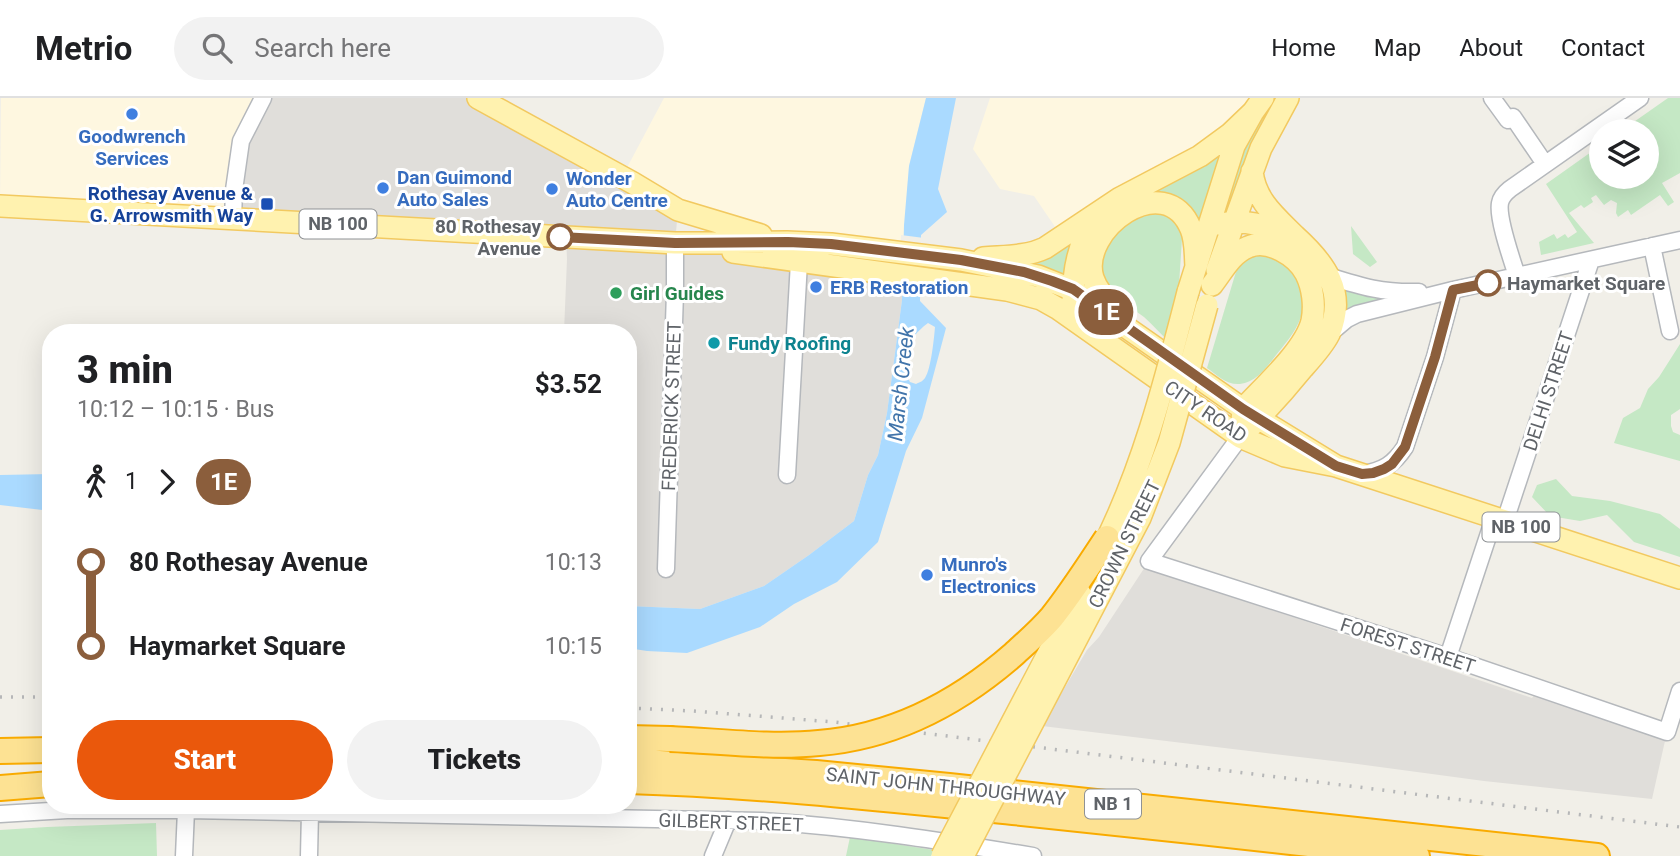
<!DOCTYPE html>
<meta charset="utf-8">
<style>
:root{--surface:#fff;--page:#f2f2f2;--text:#202124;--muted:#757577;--line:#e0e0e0;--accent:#ea580c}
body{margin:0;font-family:Roboto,sans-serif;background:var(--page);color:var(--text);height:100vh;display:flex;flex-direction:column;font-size:26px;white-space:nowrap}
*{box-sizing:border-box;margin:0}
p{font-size:23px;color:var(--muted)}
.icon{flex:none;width:38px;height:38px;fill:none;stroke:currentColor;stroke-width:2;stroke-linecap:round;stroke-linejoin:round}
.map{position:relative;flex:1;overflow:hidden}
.drawer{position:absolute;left:42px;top:226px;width:595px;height:490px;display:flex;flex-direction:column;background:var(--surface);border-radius:28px;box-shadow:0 7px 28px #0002}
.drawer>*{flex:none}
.badge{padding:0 14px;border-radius:23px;font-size:24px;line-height:46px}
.tools{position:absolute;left:1589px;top:21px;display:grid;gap:14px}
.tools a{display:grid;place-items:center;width:70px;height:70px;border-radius:50%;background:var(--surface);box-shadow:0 7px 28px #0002;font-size:35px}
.map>.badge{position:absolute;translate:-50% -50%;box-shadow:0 0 0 4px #fff}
.legs{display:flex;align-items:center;gap:10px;height:77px;padding:0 35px;font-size:23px}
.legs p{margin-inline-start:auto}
.head{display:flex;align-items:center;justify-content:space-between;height:119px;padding:0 35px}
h1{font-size:38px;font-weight:800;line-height:52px}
.cta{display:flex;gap:14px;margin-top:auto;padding:14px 35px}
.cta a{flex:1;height:80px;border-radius:42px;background:var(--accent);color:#fff;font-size:28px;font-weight:800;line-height:80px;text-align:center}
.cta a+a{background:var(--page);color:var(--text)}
ul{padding:0 35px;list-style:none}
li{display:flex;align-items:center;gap:24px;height:84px;font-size:26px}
li i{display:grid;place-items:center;width:10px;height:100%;margin:0 9px;background:currentColor}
li i::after{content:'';width:18px;height:18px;margin:-9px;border:5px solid;border-radius:50%;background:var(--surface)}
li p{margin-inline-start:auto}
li:first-child i{background:linear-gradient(#0000 50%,currentColor 0)}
li:last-child i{background:linear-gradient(currentColor 50%,#0000 0)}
header{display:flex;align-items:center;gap:42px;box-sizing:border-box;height:98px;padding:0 35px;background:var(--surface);border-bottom:2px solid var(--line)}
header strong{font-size:33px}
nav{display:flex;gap:38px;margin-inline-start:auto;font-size:24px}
.search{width:490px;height:63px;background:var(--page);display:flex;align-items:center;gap:18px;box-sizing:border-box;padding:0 24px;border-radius:38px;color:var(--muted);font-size:26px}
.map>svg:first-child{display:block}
</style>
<header>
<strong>Metrio</strong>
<div class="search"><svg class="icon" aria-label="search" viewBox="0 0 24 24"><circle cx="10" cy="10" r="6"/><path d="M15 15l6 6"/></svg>Search here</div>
<nav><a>Home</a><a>Map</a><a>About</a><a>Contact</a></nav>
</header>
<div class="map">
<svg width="1680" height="758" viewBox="0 0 1680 758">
<rect width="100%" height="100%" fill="#f1efe8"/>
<path fill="#fef7e0" d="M1,0H263L233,121L0,108Z
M664,0H926L909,68L903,155L742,132L622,79Z
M990,0H1263L1253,14L1062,139L1034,98L1000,91L973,51Z"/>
<path fill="#e0deda" d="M263,0H478L678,112L675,145L903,177L902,202L887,315L878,357L868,377L854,423L809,457L764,488L700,511L628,508V234H564L567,161L566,139L233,121L234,92Z
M1145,469L1532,600L1539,590L1667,634L1652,701L1484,683L1350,665L1042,628L1087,552L1099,539Z"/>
<path fill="#c5e8c5" d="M1272,0H1279L1229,113L1222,118L1234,70Z
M1668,0H1680V75L1662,85L1674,104L1668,108L1660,97L1631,117L1628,112L1618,119L1616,115L1617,105L1611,102L1604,107L1596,97L1591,100L1593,104L1584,110L1581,107L1569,115L1594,145L1541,157L1539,144L1554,136L1557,141L1565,136L1568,140L1577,134L1546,86L1601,47V79H1647V33H1621Z
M1222,51L1199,126C1185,109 1175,93 1151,95Z
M1144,115H1166L1180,129L1182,141L1179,187L1167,242C1159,234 1152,226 1144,219C1134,211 1121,206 1113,197C1110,193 1108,187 1105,182C1090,152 1121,129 1144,115Z
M1351,128L1377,164L1370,169L1353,156Z
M1074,139L1066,177L1033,164Z
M1269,156C1276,161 1284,165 1291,171C1295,175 1297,180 1299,185C1312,217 1292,237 1273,261C1265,272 1254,285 1240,286C1226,287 1217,277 1207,270L1235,177L1238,169L1247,158Z
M1343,190L1401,196L1343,218Z
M1680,246V311L1671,317V328L1673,334L1680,337V363L1614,345L1623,320L1640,310L1648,291L1659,279Z
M1556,381L1572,398L1610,403L1660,416L1680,431V459L1634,444L1607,417L1580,423L1550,418L1532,399L1537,387Z
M156,725L157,758H0V732L47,729Z
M850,739L934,752L931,758H846Z"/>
<path fill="#aadaff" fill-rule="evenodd" d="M926,0H956L938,91L947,114L921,137L920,203L946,230L922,320L906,353L878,444L837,484L794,506L760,529L687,555L647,553L628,550V508L700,511L764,488L809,457L854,423L868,377L878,357L887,315L902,202L904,127L909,68ZM928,225L935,229C934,241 931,271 925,280C922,284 920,284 916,286L910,284C907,278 902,269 902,263C903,249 918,232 928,225Z
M51,376V413L0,407V377Z"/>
<path fill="#f1efe8" d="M901,137L924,140V191L899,187Z"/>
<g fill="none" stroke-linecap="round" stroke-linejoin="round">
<defs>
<path id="minor" d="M1492,0L1508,22L1509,21
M1511,20L1513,19L1545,66
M233,121L234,92L241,43L263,0
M1652,148L1670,233
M1328,178C1363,189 1382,195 1419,194
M1517,178C1512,162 1497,120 1500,105C1501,99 1505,95 1510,91L1640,0
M1328,237L1347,221L1357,216L1453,192L1680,142
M1240,339L1149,463L1448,559L1667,634L1680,593
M1362,376C1383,373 1394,366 1405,349L1435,259L1453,192
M787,377L799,164
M1505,423L1591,162
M666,471L675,194V145
M1448,559L1494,420
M0,716L67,712H186L762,723C854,729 943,743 1033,758
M184,758L186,712
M309,758L310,714
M713,758L728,722"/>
<path id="major" d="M478,0L633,85L678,112L761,137
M0,108L675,145L787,144L831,146L961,162L1038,178L1073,192L1243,311L1336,368
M1220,126C1247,121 1262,127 1287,137
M733,154L1007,192L1041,201L1057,210L1240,339L1285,358L1336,368L1680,480
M983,160C1005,158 1026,159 1045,150L1120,100L1200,58L1230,36L1253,14
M1217,172L1261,50L1288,0
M1212,187C1223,173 1231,156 1248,149C1268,140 1297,158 1306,176C1313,190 1315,208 1312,223C1305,252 1263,289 1243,311L1242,323
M1188,194L1234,48L1253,14L1263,0
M1073,204C1073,174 1078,142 1097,119
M1115,210C1106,202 1097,192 1093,180C1078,132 1165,68 1191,131C1196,143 1195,156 1196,168
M1249,330C1268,311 1286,291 1303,270C1312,260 1323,248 1329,236C1347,194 1325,165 1295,138C1275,118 1255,102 1252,73"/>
<path id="highway" d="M628,640L670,641
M0,653L51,652
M628,663L816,675L949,688L1597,758
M628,683C757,687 885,701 1013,714C1148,728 1282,743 1417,758
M0,690L51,686"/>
</defs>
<use href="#minor" stroke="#b5b8bc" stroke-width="19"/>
<use href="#major" stroke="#f2c960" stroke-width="24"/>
<use href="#highway" stroke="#f9ab00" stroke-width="28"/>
<use href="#minor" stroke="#fff" stroke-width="16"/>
<use href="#major" stroke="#fff2af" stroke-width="21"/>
<use href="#highway" stroke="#fde293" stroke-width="24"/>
<path stroke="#b6b7b8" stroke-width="3.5" stroke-dasharray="2 9" stroke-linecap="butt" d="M0,599H51
M628,610L693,613L834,624L1680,729"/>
<defs>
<path id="major-bridge" d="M1101,453C1143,371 1165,283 1188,194
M942,758L1080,495
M963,758L1140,420L1169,345L1207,207"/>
<path id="highway-bridge" d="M670,641C719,643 770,650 819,645C893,639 958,605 1014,556C1027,544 1041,532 1052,519C1072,494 1089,467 1107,440"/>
</defs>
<use href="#major-bridge" stroke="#f2c960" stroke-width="24" stroke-linecap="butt"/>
<use href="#highway-bridge" stroke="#f9ab00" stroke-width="28" stroke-linecap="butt"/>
<use href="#major-bridge" stroke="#fff2af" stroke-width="21"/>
<use href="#highway-bridge" stroke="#fde293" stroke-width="24"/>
</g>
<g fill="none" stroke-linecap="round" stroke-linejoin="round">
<defs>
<path id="line-1" d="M560,139L675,145L788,144L831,146L961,162L1024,174L1052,183L1073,191L1243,311L1336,368L1362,376L1373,375L1384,371L1392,366L1405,349L1435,259L1453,192L1488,185"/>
</defs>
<use href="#line-1" stroke="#fff" stroke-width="16"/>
<use href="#line-1" stroke="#8b5e3c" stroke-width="10"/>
</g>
<g fill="#3f7fe0" stroke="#fff" stroke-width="2.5">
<circle cx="132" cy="16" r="7"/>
<circle cx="383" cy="90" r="7"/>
<circle cx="552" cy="91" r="7"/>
<circle cx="816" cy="189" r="7"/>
<circle cx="927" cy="477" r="7"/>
</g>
<rect fill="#1a4fb4" stroke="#fff" stroke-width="2.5" x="260" y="99" width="14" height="14" rx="3.5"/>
<g fill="#fff" stroke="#8b5e3c" stroke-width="3.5">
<circle cx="560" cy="139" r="12"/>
<circle cx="1488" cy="185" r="12"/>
</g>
<circle fill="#2e9e5b" stroke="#fff" stroke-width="2.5" cx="616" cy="195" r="7"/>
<circle fill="#0f9aa8" stroke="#fff" stroke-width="2.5" cx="714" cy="245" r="7"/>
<g text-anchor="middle" stroke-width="6" stroke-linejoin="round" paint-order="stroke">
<g fill="#fff" stroke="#8f9295" stroke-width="2">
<rect x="299.5" y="111.5" width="77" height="29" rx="5"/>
<rect x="1482.5" y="414.5" width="77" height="29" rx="5"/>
<rect x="1085" y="691.5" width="56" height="29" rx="5"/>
</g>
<g font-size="18" font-weight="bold" fill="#5f6368">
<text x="338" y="132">NB 100</text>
<text x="1521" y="435">NB 100</text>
<text x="1113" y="712">NB 1</text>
</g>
<g font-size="19" font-weight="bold" fill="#366cbe" stroke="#fff" text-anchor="start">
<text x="132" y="45" text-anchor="middle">Goodwrench<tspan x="132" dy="22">Services</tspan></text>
<text x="397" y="86">Dan Guimond<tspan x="397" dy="22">Auto Sales</tspan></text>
<text x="566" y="87">Wonder<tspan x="566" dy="22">Auto Centre</tspan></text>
<text x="830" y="196">ERB Restoration</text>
<text x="941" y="473">Munro's<tspan x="941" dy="22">Electronics</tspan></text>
</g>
<g font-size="19" font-weight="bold" fill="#164399" stroke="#fff" text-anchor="end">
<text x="253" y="102">Rothesay Avenue &amp;<tspan x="253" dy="22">G. Arrowsmith Way</tspan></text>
</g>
<g font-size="19" font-weight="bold" fill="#5f6368" stroke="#fff" text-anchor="end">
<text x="541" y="135">80 Rothesay<tspan x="541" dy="22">Avenue</tspan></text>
<text x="1507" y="192" text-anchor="start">Haymarket Square</text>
</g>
<g font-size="19" font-weight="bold" fill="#27864d" stroke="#fff" text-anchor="start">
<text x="630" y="202">Girl Guides</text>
</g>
<g font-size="19" font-weight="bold" fill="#0d838f" stroke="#fff" text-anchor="start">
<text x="728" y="252">Fundy Roofing</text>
</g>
<g font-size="19" fill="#5f6368" stroke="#fff">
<text transform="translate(1548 293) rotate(-72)" y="7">DELHI STREET</text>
<text transform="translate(671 308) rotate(-88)" y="7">FREDERICK STREET</text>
<text transform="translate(1206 313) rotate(34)" y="7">CITY ROAD</text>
<text transform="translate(1124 446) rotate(-64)" y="7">CROWN STREET</text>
<text transform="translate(1408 547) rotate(18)" y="7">FOREST STREET</text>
<text transform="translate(946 688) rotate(6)" y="7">SAINT JOHN THROUGHWAY</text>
<text transform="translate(731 724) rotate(2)" y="7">GILBERT STREET</text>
</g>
<g font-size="21" font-style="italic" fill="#4174aa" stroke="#fff">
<text transform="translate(901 286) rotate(-84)" y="7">Marsh Creek</text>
</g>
</g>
</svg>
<div class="tools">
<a><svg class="icon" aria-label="layers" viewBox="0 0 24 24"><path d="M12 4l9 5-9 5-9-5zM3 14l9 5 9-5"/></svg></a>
</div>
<b class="badge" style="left:1106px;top:214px;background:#8b5e3c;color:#fff">1E</b>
<section class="drawer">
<div class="head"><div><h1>3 min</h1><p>10:12 – 10:15 · Bus</p></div><b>$3.52</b></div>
<div class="legs"><svg class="icon" aria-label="walk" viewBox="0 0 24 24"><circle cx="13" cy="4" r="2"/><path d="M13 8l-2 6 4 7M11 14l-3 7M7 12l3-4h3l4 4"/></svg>1<svg class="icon" aria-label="forward" viewBox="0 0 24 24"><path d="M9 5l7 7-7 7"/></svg><b class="badge" style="background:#8b5e3c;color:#fff">1E</b></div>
<ul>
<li><i style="color:#8b5e3c"></i><b>80 Rothesay Avenue</b><p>10:13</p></li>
<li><i style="color:#8b5e3c"></i><b>Haymarket Square</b><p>10:15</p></li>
</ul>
<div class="cta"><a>Start</a><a>Tickets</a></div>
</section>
</div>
